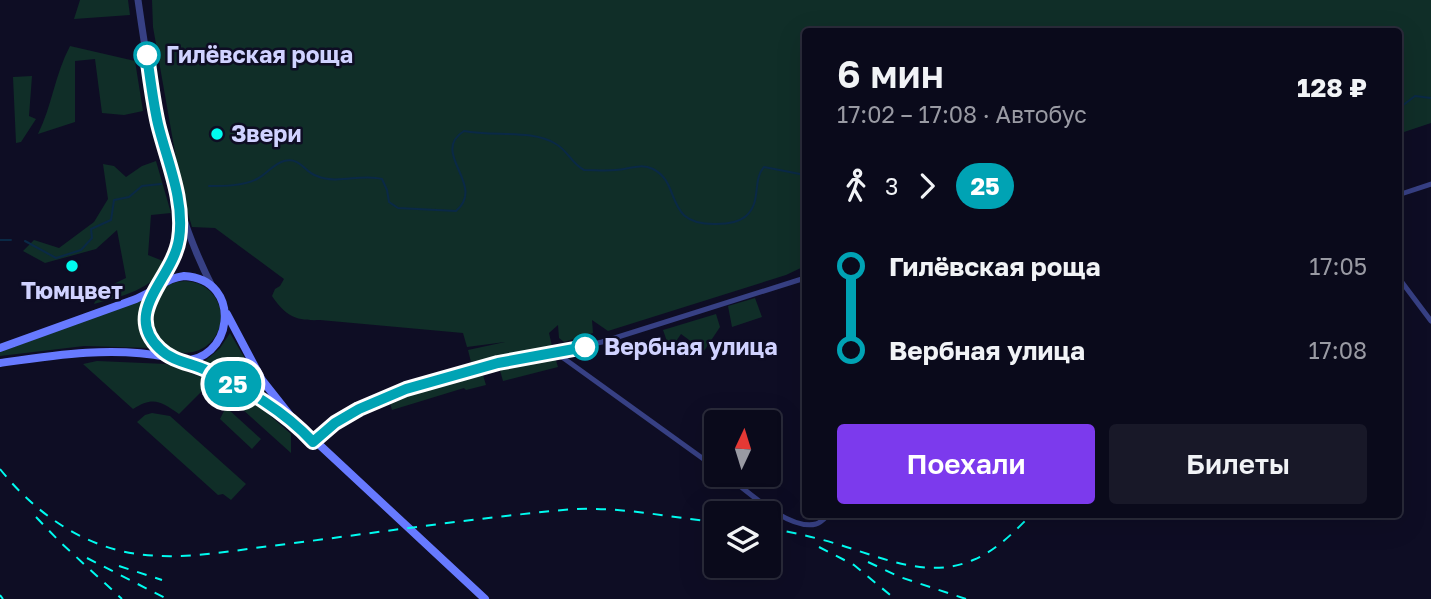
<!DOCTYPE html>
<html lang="ru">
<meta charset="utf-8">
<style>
:root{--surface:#0a0a1b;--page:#181828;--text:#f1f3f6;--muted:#999aa3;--line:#2a2b3a;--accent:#7c3aed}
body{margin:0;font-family:"Golos Text",sans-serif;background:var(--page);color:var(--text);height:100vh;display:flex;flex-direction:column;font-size:26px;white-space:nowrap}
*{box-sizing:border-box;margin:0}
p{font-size:23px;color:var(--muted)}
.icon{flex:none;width:38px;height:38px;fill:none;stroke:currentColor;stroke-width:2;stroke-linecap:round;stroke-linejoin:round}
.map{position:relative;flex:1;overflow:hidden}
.side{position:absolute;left:802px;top:28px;width:600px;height:490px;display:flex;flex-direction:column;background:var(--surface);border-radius:7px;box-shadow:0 7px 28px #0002,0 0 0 2px var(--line)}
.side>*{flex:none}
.badge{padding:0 14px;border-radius:23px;font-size:24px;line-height:46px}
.needle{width:46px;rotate:4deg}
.tools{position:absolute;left:704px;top:410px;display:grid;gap:14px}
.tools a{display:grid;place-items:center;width:77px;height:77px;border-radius:7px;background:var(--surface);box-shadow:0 7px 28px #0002,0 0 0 2px var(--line);font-size:35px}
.map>.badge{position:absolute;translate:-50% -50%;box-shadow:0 0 0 4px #fff}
.legs{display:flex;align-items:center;gap:10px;height:77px;padding:0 35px;font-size:23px}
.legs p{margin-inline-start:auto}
.overview{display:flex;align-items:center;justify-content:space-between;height:119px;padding:0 35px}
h1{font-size:38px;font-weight:600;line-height:52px}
.cta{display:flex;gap:14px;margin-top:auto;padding:14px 35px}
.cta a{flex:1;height:80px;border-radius:7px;background:var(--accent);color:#fff;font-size:28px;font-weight:600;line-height:80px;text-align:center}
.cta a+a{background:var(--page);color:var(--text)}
ul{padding:0 35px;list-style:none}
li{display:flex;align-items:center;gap:24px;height:84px;font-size:26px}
li i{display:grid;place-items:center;width:10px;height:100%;margin:0 9px;background:currentColor}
li i::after{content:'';width:18px;height:18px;margin:-9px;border:5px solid;border-radius:50%;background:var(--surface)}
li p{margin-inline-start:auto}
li:first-child i{background:linear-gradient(#0000 50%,currentColor 0)}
li:last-child i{background:linear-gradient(currentColor 50%,#0000 0)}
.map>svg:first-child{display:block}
</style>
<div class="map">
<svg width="1431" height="599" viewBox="0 0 1431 599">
<rect width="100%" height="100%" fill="#0e0d24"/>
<path fill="#102e28" d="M80,0H128L130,15L74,19Z
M152,0H1431V123L1398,134V32H805V266L786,275L608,331L592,320L593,333L564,342L559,338L558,325L549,333L552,346L471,362L468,350L505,342L467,347L463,333L320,320C297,321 286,317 272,296L275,289L280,286L284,279L215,228L192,227L175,169L176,158L153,27Z
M70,46L135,61L143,111L124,115L102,113L95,59L75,61V122L38,134C52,106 55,74 70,46Z
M32,76L29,116L36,119L21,142L16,143L13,77Z
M156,161L171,213L151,215L148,255L168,263C152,290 122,296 94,304L99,291L126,278L117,230L96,249L45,263L23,251L34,240L59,248L94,222L108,199L103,164L114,166L126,177L142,166Z
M149 317a36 36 0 1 1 72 0a36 36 0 1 1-72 0Z
M755,298L762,317L732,327L728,306Z
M144,299C138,318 140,332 151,348L84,346L0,356V352Z
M716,314L720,327L704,351L681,334L670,350L663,330Z
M230,333L268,398L233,374L204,362L220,348Z
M555,357L558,367L503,381L499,367Z
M97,361L166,364L204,378L259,406L291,434V453L231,399V396L209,384L179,414C161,401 153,396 133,409L83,364Z
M482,372L486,385L466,390L464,388L392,410L389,400Z
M225,409H228L261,439L252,449L220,419Z
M152,413L170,416L246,484L231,500L223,494L218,495L137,422L145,415Z"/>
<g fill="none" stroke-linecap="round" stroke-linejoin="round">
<path stroke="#0a2946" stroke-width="2" d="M1398,109L1415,96L1431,98
M209,186C224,186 243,186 257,179C267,174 273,164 284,161C301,157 304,172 317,176C338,185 361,173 382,179L387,190L389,202L398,208L456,211C487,185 429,153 464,131C494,137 532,129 556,144C568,151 572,164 584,170C595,170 605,171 616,170C629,169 641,163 653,169C683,184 662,225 716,224C727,224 738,223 746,216C762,202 752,180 764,167L805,175
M0,240H11
M25,241L56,258L81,250L92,238L91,229L111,220L114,200L129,197L142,186L161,184"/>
<path stroke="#374084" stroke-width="5" d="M1398,195L1431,184
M1398,277L1431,321
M555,352L716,468
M313,442L335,423L359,409L406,389L498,364L602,342L805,278
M725,474C746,490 789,531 816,524C821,523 825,518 829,514"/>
<path stroke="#374084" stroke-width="7" d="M138,0C152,98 167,200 213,288
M160,285L176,251L180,215"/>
<path stroke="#677aff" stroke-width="8" d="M184,276C245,279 233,366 178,360C170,359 165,354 160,349C132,322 146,281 184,276Z
M227,314L262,380L296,423L485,599
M0,348L136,299L154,290
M182,361L223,378L288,417
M0,363C55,355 112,346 167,357"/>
<path stroke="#00fbef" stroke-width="2" stroke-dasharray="10 9" stroke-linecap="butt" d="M0,469C31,508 72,539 121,551C174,563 226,551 279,545C374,533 468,519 563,510C616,505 664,517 716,522
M36,517L60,542L122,599
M768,528C791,532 814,537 837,544C881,557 927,580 973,560C996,551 1015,531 1032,514
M819,547L854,565L895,599
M87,558L167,599
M868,562L900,577L966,599
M119,566L162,580
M0,595L3,599"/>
</g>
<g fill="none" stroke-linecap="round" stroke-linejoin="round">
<defs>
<path id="line-1" d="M147,55C150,78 153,102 158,124C167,161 185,200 179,239C173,279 121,312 160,349C173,362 192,363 208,371C248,390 283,410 313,442L335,423L359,409L406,389L498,363L585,347"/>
</defs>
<use href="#line-1" stroke="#fff" stroke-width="16"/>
<use href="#line-1" stroke="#00a3b4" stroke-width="10"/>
</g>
<g fill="#fff" stroke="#00a3b4" stroke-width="3.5">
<circle cx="147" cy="55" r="12"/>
<circle cx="585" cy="347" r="12"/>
</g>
<g fill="#00fbef" stroke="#0e0d24" stroke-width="2.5">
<circle cx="217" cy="134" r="7"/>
<circle cx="72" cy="266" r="7"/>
</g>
<g text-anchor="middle" stroke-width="5" stroke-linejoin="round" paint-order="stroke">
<g font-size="23" font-weight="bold" fill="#d0d2ff" stroke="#0e0d24" text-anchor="start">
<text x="166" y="63">Гилёвская роща</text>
<text x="604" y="355">Вербная улица</text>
</g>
<g font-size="23" font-weight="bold" fill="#d0d2ff" stroke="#0e0d24" text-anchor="start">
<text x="231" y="142">Звери</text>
<text x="72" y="299" text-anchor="middle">Тюмцвет</text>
</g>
</g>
</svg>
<div class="tools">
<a><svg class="needle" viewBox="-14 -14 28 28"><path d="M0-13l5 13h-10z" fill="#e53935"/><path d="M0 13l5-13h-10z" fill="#999aa3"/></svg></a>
<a><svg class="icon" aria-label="layers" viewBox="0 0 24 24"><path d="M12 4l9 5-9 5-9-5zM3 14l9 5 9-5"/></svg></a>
</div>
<b class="badge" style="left:233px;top:384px;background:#00a3b4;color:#fff">25</b>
<section class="side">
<div class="overview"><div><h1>6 мин</h1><p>17:02 – 17:08 · Автобус</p></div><b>128 ₽</b></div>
<div class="legs"><svg class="icon" aria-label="walk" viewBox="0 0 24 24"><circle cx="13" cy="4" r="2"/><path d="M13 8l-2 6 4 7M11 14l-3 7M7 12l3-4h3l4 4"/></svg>3<svg class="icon" aria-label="forward" viewBox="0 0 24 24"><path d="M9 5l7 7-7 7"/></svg><b class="badge" style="background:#00a3b4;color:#fff">25</b></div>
<ul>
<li><i style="color:#00a3b4"></i><b>Гилёвская роща</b><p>17:05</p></li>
<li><i style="color:#00a3b4"></i><b>Вербная улица</b><p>17:08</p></li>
</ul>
<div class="cta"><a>Поехали</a><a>Билеты</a></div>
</section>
</div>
